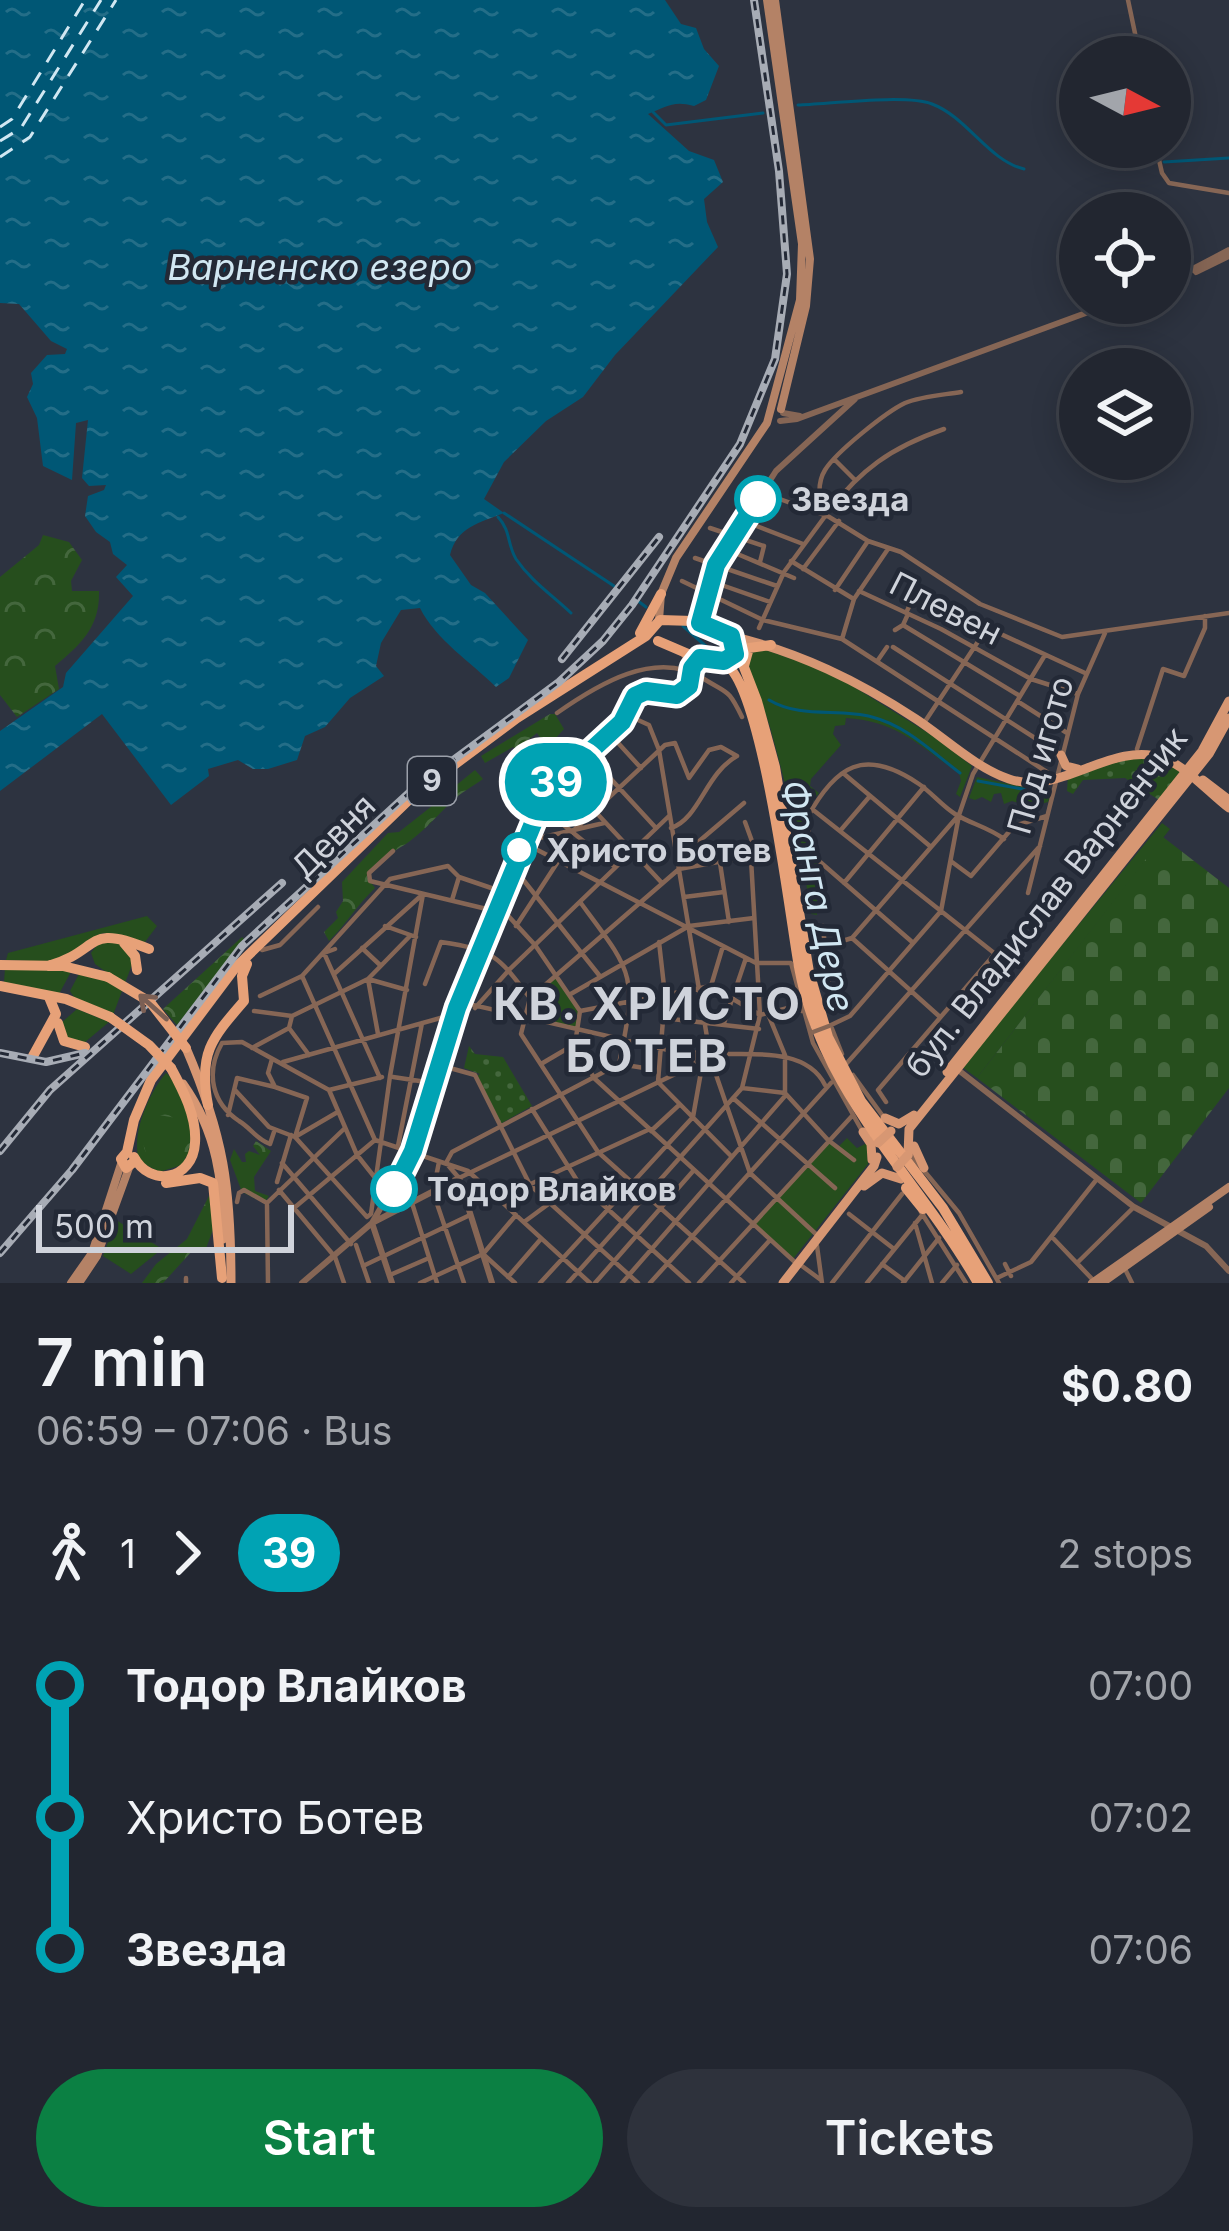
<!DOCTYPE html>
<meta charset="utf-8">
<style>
:root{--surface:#222630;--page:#2e323c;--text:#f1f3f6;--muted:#a2a5ab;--line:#3f434c;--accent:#0b8043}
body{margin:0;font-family:Inter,sans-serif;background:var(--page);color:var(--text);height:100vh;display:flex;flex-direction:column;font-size:45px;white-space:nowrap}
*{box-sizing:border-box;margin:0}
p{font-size:39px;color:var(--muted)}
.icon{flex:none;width:66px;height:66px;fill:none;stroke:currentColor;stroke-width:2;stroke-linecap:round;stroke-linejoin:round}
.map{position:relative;height:1283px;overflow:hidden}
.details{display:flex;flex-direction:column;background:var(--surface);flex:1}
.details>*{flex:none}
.badge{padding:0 24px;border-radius:39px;font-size:42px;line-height:78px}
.needle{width:78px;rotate:97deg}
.controls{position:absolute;left:1059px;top:36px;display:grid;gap:24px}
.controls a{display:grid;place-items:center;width:132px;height:132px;border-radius:50%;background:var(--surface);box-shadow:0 6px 30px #0003,0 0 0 3px var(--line);font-size:60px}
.scale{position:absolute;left:36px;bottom:30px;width:258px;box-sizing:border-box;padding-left:12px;border:6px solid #cfd3db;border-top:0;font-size:33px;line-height:42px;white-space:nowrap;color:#cfd3db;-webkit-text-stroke:9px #232936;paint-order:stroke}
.map>.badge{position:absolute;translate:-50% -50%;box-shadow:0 0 0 6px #fff}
.legs{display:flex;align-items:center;gap:18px;height:132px;padding:0 36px;font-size:39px}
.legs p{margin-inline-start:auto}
.summary{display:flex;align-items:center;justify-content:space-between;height:204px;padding:0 36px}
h1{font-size:66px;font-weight:600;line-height:90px}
.button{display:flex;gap:24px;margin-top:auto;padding:24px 36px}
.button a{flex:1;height:138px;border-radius:72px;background:var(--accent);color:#fff;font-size:48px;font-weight:600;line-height:138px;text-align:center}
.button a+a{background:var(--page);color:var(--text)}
ul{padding:0 36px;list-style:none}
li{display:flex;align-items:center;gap:42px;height:132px;font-size:45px}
li i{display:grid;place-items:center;width:18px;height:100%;margin:0 15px;background:currentColor}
li i::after{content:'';width:30px;height:30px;margin:-15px;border:9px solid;border-radius:50%;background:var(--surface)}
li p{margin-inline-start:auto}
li:first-child i{background:linear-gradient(#0000 50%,currentColor 0)}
li:last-child i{background:linear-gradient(currentColor 50%,#0000 0)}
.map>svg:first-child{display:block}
</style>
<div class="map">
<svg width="1229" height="1283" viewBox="0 0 1229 1283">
<defs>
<pattern id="forest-crowns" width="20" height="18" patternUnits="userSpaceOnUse" patternTransform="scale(3)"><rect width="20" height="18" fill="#264e1d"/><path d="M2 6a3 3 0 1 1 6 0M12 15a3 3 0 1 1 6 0" fill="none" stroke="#44673d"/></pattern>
<pattern id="cemetery-stones" width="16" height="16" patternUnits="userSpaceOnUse" patternTransform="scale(3)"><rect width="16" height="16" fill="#264e1d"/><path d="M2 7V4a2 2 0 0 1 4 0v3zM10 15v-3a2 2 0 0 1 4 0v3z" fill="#44673d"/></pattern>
<pattern id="park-dots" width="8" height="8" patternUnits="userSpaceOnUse" patternTransform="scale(3)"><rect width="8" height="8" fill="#264e1d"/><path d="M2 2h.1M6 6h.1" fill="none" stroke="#44673d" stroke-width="1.8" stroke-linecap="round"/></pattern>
<pattern id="water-ripples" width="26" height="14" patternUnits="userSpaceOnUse" patternTransform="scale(3)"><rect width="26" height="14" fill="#005775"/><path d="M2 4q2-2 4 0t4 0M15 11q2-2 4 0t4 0" fill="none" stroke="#246e88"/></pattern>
</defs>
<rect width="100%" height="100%" fill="#2d3340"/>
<path fill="#264e1d" d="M763,649L830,672L933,736L972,766L960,797L956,794L961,781L959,773C918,745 897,721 846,718L845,725L835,726L833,734L841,745L811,779L810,786L819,793L809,806L812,809C806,826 803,846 817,860V915L811,914C802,851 787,788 770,727C764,707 747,671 748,654Z
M977,777L1024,787L1047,784L1051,794L1048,802C1026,808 1033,808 1012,801L1004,804L1001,793L994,794L991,802L982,797L975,800L969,798Z
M1162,823L1170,829L977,1078L962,1067Z
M147,916L157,926L145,942L103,933L55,962L6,960L8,953Z
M110,941L123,945L133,962L113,1015L74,997L70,991L80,972L109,974L95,964L91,953L97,945Z
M5,968L72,970L59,994L4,982Z
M556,976L580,1011L577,1028L525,1018L530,998Z
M77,1009L109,1022L84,1043L68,1042L61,1023Z
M166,1073C193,1097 186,1131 185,1164L159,1172L139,1161C131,1133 148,1096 166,1073Z
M847,1138L857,1148L867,1143L868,1164L793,1259L753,1224L828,1140L838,1147Z
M116,1220L159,1247L157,1253L131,1274L103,1256Z"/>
<path fill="url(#forest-crowns)" d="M43,535L69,542L82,560L71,581L72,591H99C100,627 81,644 55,666L59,689L17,717L0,695V577L39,545Z
M550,714H555L564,729L553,741L548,755L534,760L526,756L539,745L545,744L537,733L516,749L513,747L485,763L481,756Z
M475,770L483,779C473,786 459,794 451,802C440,813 425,830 410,841C394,853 376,857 367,877L375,888C358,904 347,923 329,941L324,932L338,918L336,912L343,901L342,882L388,833L399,832L432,806L428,798L443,796Z
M242,937L244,939L177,1025L163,1009Z
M166,1073C186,1094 199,1129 188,1159L182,1155L185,1132L182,1119L159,1115L157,1111L173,1104L171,1099L160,1102L151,1114L153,1126L159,1135L153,1138L151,1154L147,1155C134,1127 147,1097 166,1073Z
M256,1141L271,1151L254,1177L255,1191L269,1196L264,1203L242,1192L230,1160L234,1149L242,1162H246L245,1154L249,1151L260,1155L253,1146Z
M212,1190L214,1227L205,1251L193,1250L163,1283H142L156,1264L187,1239Z"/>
<path fill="url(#cemetery-stones)" d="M1163,837L1229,888V1088L1141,1203L977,1078Z"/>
<path fill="url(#park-dots)" d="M1144,754L1181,770L1159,800L1125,778L1083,780L1073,794L1067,791L1068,775Z
M469,1046L475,1054L503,1057L532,1106L500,1124L477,1076L480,1074L464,1068Z"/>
<path fill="url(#water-ripples)" d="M0,0H665L681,24L696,28L704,49L719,66L706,100L694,106C673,100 666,107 648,114L689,151L714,160L723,182L704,199L707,222L718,247L615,355L583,397L546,421L504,462L484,499L504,513C479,523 457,527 450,555L471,585L485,593L528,640L509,678L496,687C471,662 436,640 420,608L401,610L381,643L376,666L384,676L350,698L325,727L305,736L297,760L268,769H253L238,760L208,769L209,776L171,805L102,714L0,791V731L63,687L66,673L133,596L116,577L127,565L113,554L110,542L96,532L85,516L88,496L104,490L106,485L89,486L82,478L88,420L76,423L72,480L43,466L37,418L27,397L33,384L31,373L47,355L65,354L67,349L51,341L19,304L0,303Z"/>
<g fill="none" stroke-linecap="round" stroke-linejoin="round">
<path stroke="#005775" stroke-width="3" d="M798,105C829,104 906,94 932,104C967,117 989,161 1024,169
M653,112L666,125L763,113
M1164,162L1229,158
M504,513L614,586
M498,517C511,531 507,544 516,559C531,581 552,595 571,613
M638,601L646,607
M683,626L716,655
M769,700C801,719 838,708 872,717C907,726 932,752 960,773
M978,781L1039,792"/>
<path stroke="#d1e7f2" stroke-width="3" stroke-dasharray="15 12" stroke-linecap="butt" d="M0,127L12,119L85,0
M0,141L21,128L101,0
M0,157L30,137L116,0"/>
<path stroke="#866655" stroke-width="4.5" d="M1128,0L1140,57
M1156,147L1162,173L1169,183L1229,193
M944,429C892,447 859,470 826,515C818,503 817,483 825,470C836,452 886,412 905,403C922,396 943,395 961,392
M835,460L855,480
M763,493L824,515
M746,522L803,544
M710,528L764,546L760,562
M728,550L794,578
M695,558L777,586
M791,561L852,598
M803,569L839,521
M682,581L763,620L842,639L1050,774
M713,582L770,602
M835,590L868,541
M859,591L941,629L1031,679L1078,694
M935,599L951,611L1085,673
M906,613L916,592
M903,625L1020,696
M759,628L784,572L826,515L868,541L901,552L980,604L1062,637L1229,613
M895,630L903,625L908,614
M842,639L854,599L888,549
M893,647L1060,754
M878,660L887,647
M1017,701L1067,733
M557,713C597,685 656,648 704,679C728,694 728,688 742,717
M627,715L649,725L659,750L709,1049
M924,723L987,628
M609,733L641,768
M1137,749L1163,669L1184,676L1205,628V616
M587,753L656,828
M843,773L931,847
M562,776L662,883
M539,805L614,866
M812,809L1008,964
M671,828C700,818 705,774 737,756
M840,831L870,796
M572,832L665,745L675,743L689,778L709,750L721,747L737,756
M522,842L756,963H791L813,1043L861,1129
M522,842L604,823
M393,851L369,873L370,881L495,911
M677,860L744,803
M952,862L971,876L1014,826L1047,816
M720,863L729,922
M513,867L599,975
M844,883L924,787
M1028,893L1078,694L1105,633
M684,897L724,892
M452,900L459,877
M580,902C633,973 638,974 619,1064
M500,907L535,945L580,1011L575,1044L541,1064
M385,926L416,937
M516,926L559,860
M823,926L829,990
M852,938L958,816
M852,938L940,1017
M824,940L839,942L852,938
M911,941L811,854L807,818C836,765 864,747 919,784C931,792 942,806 955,814C971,824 988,827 1004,839
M659,942L665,995L658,1082L732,1157
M362,948L380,965
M335,949L324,953L380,1078
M262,950L280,945L318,907
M334,974L423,894
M302,976L375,1140
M425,984L441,942C494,950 498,956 530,998
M711,986L723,946
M569,995L689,926L754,918
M260,996L302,976L390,879L448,866L459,877L503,892
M460,1002L694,1056
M475,1008L509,970L669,816
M254,1011L292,1016
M580,1011L711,986L760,1015L788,1008L802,1011
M768,1014L785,1055V1093
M663,1018L759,1029
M724,1023L746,958
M829,1026L850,1016L941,911L959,815L973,774L1045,655
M831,1026L842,1054
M289,1028L309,1055
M378,1034L368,979L407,990
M575,1044L594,1078L797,1264
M252,1048L289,1028L292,1016L368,979L410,936
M693 1061a12 12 0 1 1 24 0a12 12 0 1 1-24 0Z
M716,1054C751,1055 806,1047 825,1085
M272,1059L268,1073L275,1087L307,1098L295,1137
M283,1062L451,1015
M847,1063L1040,846
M439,1065L475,1075L530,1185L638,1283
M714,1069L750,1173L818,1236
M853,1075L885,1119
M393,1077L433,1083
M742,1088L785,1093L828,1140L854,1160
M235,1090L269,1127L295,1137L367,1217L371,1214L390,1076L423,894
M329,1090L382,1077
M733,1098L835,1188
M886,1102L878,1090L993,956
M532,1109L578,1182L689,1283
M228,1115L237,1078L275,1087
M651,1131L678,1106
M274,1132L270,1144C255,1138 252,1129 239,1121C212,1103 205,1073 222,1043L242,1042L329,1090L357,1155L376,1179
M295,1137L336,1113
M375,1140L468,1171L590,1283
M398,1146L422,1023
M911,1155L959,1213L999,1283
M439,1162L433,1192L464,1283
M282,1163L351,1244
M446,1163L452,1152L619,1064L657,1070
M447,1164L459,1178L694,1065
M277,1182L291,1135
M279,1190L335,1257L344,1283
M498,1199L650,1129
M237,1202L239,1193L244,1190L267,1203
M267,1203L345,1128
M412,1203L437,1283
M267,1205L268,1283
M294,1208L375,1140
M921,1212L966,1283
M849,1214L894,1249
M524,1222L577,1183
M915,1223L932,1283
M1052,1237L1094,1281
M356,1245L369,1283
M817,1246L822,1283
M483,1254L515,1283
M1077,1263L1134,1207
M882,1264L905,1281
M1005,1264L1011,1276
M363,1266L470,1215
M802,1266L821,1280
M1124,1267L1132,1283
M390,1275L429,1258
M508,1277L540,1240
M186,1278V1283
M997,1278L1031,1262L1097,1179
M420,1283L483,1254L516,1215
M540,1283L693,1117L701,1072
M568,1283L742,1088L760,1015L751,859
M595,1283L694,1170
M622,1283L785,1096
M650,1283L831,1083
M699,1283L852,1116
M731,1283L770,1240
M744,1283L598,1152L521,1034L530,998L679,869L757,855L745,822
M832,1283L902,1194
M867,1283L923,1214
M903,1283L939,1238
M942,1283L957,1265"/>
<path stroke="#866655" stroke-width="6" d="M1196,272L1229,256
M1170,281L1229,250
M783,413L800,416
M780,421L797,419L1113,303
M700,623L716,565L776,471L855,399
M957,1069L1134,1207L1206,1246
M372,1223L413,1151L457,1008L539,805L562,776L625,718L639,693L677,695L685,691L692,672L684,655
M372,1223L392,1283
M1206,1246L1229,1271
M302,1283L372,1223L459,1178L492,1283"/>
<path stroke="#b48266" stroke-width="8" d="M775,0L810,259L806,306L781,409
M659,620L661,594L676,558L767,423L800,300L802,244L767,0
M71,1283L92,1253L121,1164
M79,1283L97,1256L129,1168
M1092,1283L1229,1187
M1102,1283L1209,1207"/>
<path stroke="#d79773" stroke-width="9" d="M732,636C800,653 857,680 916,719C945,738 976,768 1009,779C1060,797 1112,740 1163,758C1186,766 1209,793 1229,808
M1061,755L1066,766L1078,769
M1203,780L1229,800
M186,1048C224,1136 231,1188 231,1283
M947,1072L1202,751L1229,701
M183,1084C217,1132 224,1182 223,1239
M885,1118L899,1124L914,1115
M863,1132L871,1144L872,1160
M914,1146L924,1168
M908,1155L909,1129L1209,754L1229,718
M864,1186L882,1173L901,1179
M783,1283L874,1166L877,1157"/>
<path stroke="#e7a178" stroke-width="10" d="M640,633L661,594
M658,641L693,656L728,660
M722,662C762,676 790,918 799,967C823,1097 915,1173 978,1283
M744,666L749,648L771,645
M124,943L135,956L137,970
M0,965L63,966L108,977
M48,966C102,951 84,922 149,949
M0,986L66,999L110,1017
M58,1023L64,1041L85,1047
M33,1056L56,1014L49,997
M208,1105C198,1053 212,1038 244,1001L242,976L247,964
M134,1157C150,1188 193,1180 195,1143C197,1117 183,1090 171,1068
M135,1161L126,1168L121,1159L127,1152L134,1120L151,1080L235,968L415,794L517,718L646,636L660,620L693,621L732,636L757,701L775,767L809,972L828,1037L861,1101L943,1208L988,1283
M166,1183L200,1178L213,1183L222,1278
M906,1188L923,1209"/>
<defs>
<path id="rail" d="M562,659L659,537
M0,1053L46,1062L85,1053
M0,1151L50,1090L282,883
M0,1253L72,1170L242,946L410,792L559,682L603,641L632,605L740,444L775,359L787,274L779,171L754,0"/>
</defs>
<use href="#rail" stroke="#a7acb5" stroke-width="8"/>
<use href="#rail" stroke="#232936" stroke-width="3" stroke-dasharray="9" stroke-linecap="butt"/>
<path stroke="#866655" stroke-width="4.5" d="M813,1032L829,1026"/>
<path stroke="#d79773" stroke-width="9" d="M878,1143L891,1131
M897,1167L908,1155"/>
<path stroke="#e7a178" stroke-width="10" d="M108,977L150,1002L186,1048
M110,1017L149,1045L171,1068"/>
</g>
<defs><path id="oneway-shaft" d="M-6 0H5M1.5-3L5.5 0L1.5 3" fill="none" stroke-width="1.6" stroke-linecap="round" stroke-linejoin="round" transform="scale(3)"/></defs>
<use stroke="#7b5f54" href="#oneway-shaft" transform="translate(153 1007) rotate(-138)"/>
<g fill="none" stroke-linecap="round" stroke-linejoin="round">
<defs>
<path id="line-1" d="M394,1189L413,1151L457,1008L546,792L622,722L635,696L646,691L677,695L689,686L692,668L700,658L724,661L735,654L731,636L700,623L716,565L758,499"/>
</defs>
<use href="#line-1" stroke="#fff" stroke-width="27"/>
<use href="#line-1" stroke="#00a3b4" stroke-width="18"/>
</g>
<g fill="#fff" stroke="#00a3b4" stroke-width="6">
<circle cx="758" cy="499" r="21"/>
<circle cx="519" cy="850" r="15"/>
<circle cx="394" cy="1189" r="21"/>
</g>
<g text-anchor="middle" stroke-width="9" stroke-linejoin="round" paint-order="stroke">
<rect fill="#232936" stroke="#9ba0aa" stroke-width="3" x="408" y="757" width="48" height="48" rx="9"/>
<g font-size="30" font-weight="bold" fill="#cfd3db">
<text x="432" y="791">9</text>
</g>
<g font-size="33" font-weight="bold" fill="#cfd3db" stroke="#232936" text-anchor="start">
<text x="791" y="511">Звезда</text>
<text x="546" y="862">Христо Ботев</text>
<text x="427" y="1201">Тодор Влайков</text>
</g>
<g font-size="33" fill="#cfd3db" stroke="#232936">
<text transform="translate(946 608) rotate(27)" y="12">Плевен</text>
<text transform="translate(1040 755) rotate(-74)" y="12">Под игото</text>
<text transform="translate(333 836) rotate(-45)" y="12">Девня</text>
<text transform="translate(1046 902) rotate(-52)" y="12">бул. Владислав Варненчик</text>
</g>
<g font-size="36" font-style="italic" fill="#d1e7f2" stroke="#232936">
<text x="320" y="280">Варненско езеро</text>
<text transform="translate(818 896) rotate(78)" y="13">Франга Дере</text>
</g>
<g font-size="45" font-weight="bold" letter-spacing="3" fill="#cfd3db" stroke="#232936">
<text x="648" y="1020">КВ. ХРИСТО<tspan x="648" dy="52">БОТЕВ</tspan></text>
</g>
</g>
</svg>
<div class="controls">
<a><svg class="needle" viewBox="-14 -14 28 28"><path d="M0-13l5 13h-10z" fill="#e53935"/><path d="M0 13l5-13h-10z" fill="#a2a5ab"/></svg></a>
<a><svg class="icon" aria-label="locate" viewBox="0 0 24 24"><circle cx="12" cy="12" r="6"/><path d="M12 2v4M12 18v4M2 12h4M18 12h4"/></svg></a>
<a><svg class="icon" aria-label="layers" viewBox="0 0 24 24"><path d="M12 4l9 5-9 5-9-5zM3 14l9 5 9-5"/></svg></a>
</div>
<div class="scale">500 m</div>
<b class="badge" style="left:556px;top:782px;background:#00a3b4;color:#fff">39</b>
</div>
<section class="details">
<div class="summary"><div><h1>7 min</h1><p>06:59 – 07:06 · Bus</p></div><b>$0.80</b></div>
<div class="legs"><svg class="icon" aria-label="walk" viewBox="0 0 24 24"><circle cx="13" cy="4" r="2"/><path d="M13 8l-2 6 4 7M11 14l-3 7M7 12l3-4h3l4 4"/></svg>1<svg class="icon" aria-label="forward" viewBox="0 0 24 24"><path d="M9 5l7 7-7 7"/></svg><b class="badge" style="background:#00a3b4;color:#fff">39</b><p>2 stops</p></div>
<ul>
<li><i style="color:#00a3b4"></i><b>Тодор Влайков</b><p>07:00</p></li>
<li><i style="color:#00a3b4"></i><span>Христо Ботев</span><p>07:02</p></li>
<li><i style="color:#00a3b4"></i><b>Звезда</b><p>07:06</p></li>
</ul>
<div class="button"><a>Start</a><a>Tickets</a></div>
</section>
